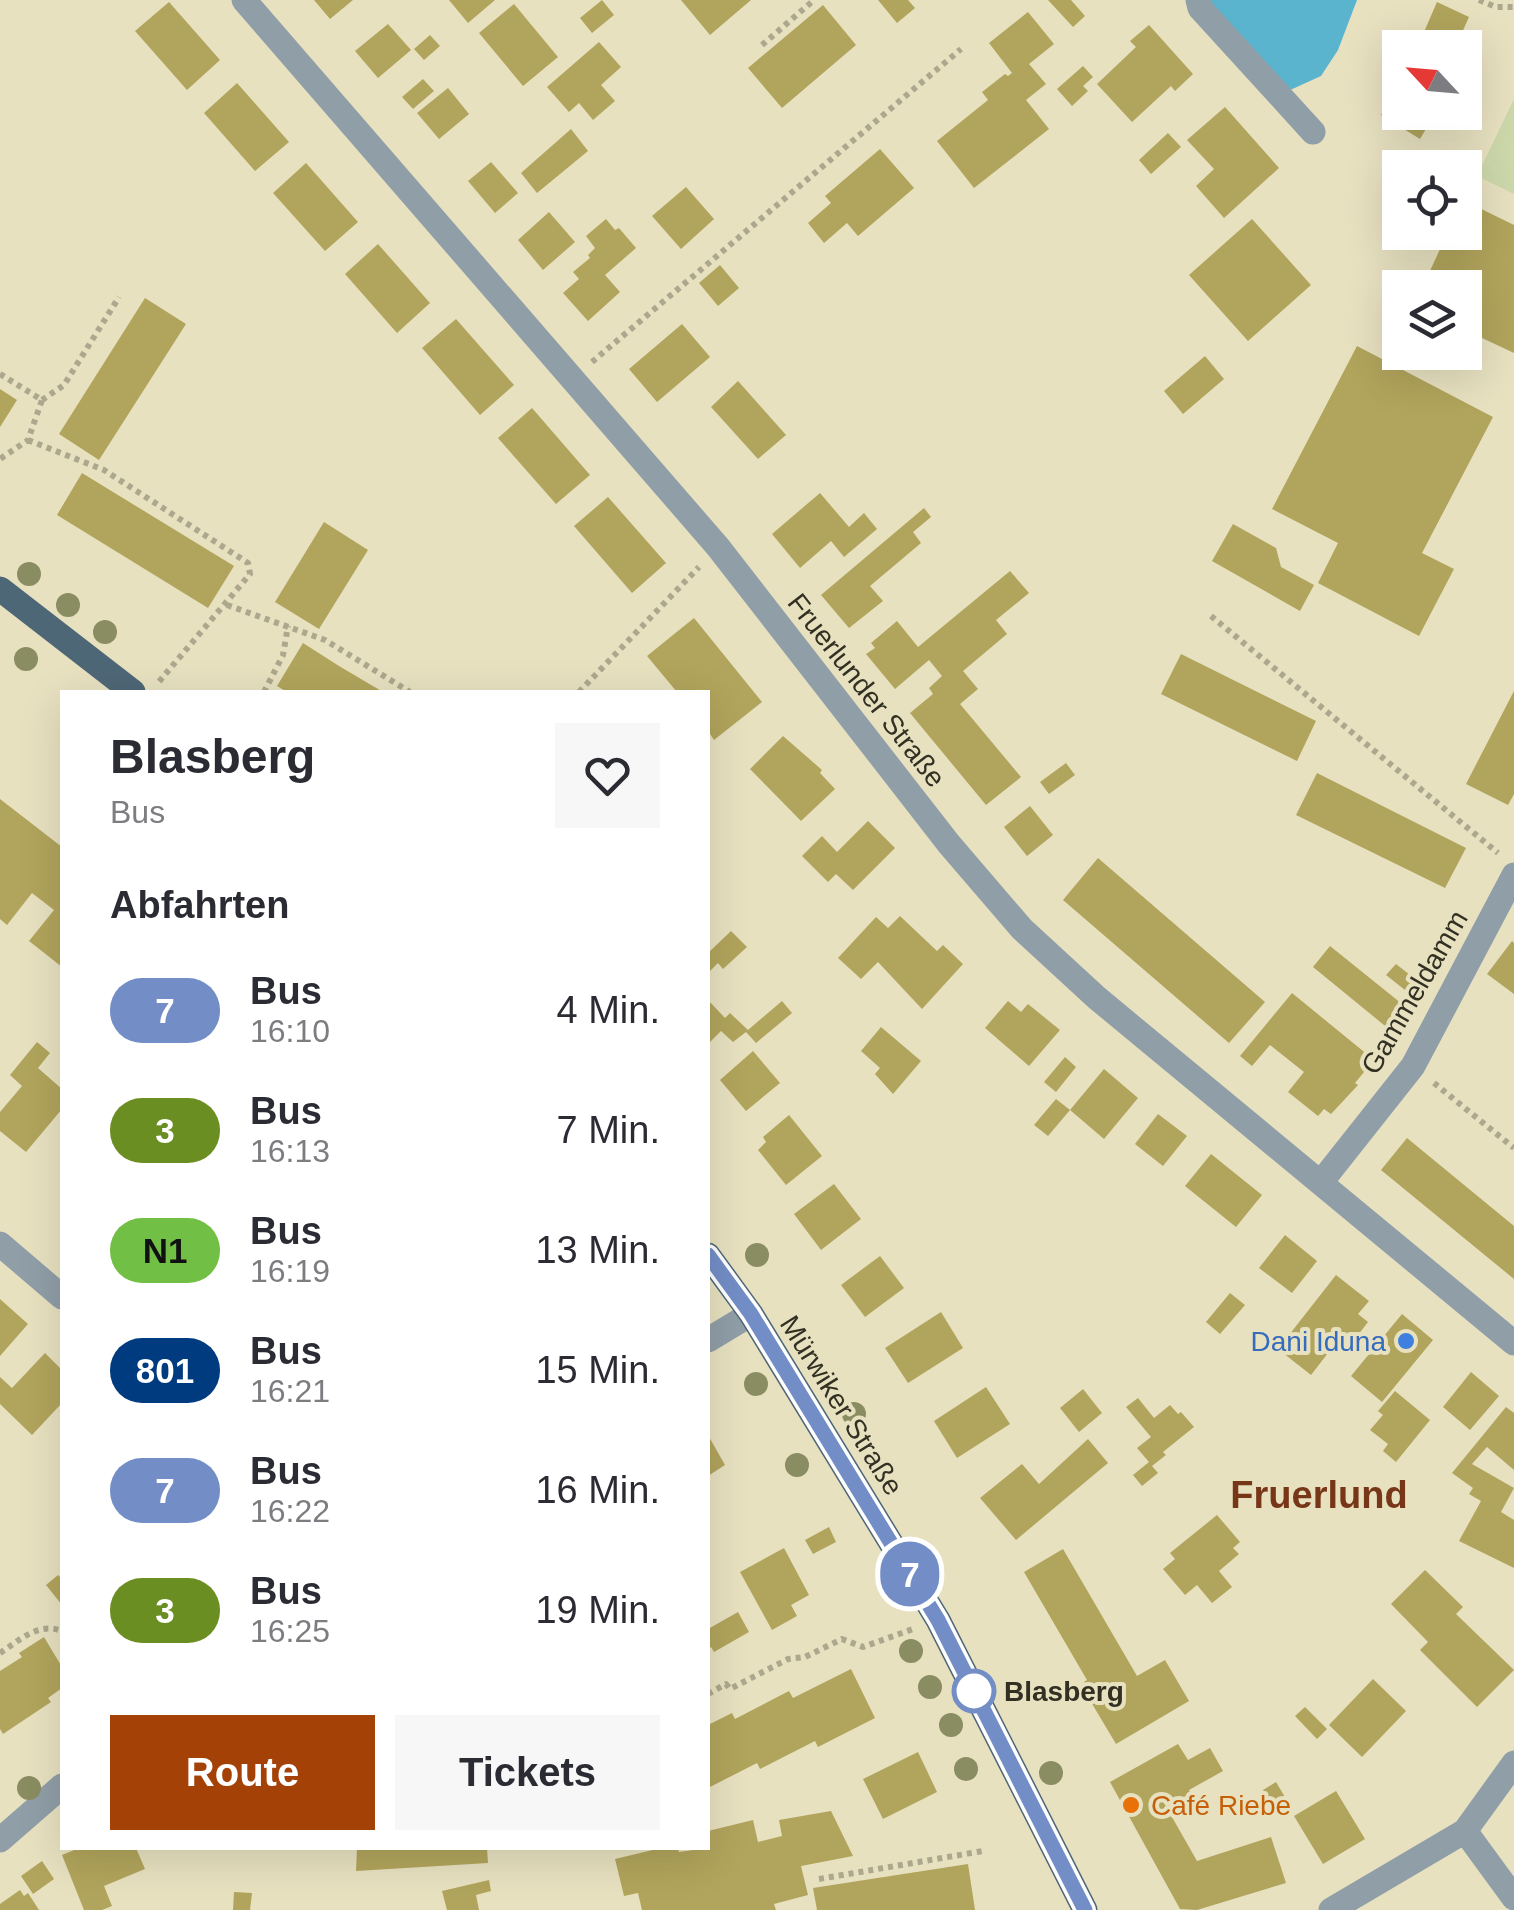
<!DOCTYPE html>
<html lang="de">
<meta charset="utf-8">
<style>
:root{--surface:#fff;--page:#f7f7f7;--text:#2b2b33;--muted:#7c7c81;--accent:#a44106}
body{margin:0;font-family:Helvetica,sans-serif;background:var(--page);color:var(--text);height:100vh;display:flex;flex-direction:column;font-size:38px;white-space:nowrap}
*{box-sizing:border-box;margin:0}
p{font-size:32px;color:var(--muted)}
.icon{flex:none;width:55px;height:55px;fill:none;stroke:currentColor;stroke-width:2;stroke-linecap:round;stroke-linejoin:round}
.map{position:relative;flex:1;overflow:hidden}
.details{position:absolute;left:60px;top:690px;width:650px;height:1160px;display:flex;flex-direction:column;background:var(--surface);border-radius:0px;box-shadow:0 10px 40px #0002}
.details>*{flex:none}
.badge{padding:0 20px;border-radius:32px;font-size:35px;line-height:65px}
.needle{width:65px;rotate:296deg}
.fabs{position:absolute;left:1382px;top:30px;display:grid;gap:20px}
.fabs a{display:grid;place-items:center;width:100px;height:100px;border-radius:0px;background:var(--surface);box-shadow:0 10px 40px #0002;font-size:50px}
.map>.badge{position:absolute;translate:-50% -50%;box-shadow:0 0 0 5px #fff}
h2{padding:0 50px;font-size:38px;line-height:90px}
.round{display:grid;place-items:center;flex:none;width:105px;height:105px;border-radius:0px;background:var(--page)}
.summary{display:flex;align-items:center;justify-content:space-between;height:170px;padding:0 50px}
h1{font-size:48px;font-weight:600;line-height:75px}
.action{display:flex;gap:20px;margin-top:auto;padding:20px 50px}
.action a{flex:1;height:115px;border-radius:0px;background:var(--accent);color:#fff;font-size:40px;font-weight:600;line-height:115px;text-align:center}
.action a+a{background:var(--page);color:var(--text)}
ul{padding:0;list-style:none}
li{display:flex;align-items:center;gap:30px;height:120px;padding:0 50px}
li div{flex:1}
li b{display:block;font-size:38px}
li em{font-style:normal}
li .badge{min-width:110px;font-weight:700;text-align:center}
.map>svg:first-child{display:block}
</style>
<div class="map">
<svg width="1514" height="1910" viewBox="0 0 1514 1910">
<rect width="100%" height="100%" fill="#e7e1c0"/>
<path fill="#ccd8aa" d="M1514,99V194L1477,176Z"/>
<path fill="#5ab4ce" d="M1211,0H1357L1338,50L1321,76L1288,91L1210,5Z"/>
<path fill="#b1a45c" d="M314,0H353L330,19Z
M449,0H495L468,23Z
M602,0L614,15L592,33L580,18Z
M681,0H751L710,35Z
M878,0H908L915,8L897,23Z
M1048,0H1071L1085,16L1073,27Z
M169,2L220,60L187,90L135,31Z
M1437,2L1469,17L1456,46L1424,32Z
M514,4L558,57L523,86L479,33Z
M823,5L856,45L782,108L748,68Z
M1028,12L1054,44L1029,64L1046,84L1026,100L1049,129L974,188L937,141L988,100L982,92L1005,74L1008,76L1012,73L989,43Z
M388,24L411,50L378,78L355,51Z
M1149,25L1193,74L1175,91L1171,86L1132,122L1097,84L1136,47L1130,41Z
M430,35L440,46L424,60L414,49Z
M599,42L621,67L601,85L615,101L593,120L579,103L569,112L547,87Z
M1083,66L1093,77L1083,86L1088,91L1072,106L1057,89Z
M423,79L434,91L413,109L402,97Z
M237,83L289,142L255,171L204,113Z
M1400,83V112H1436L1420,139L1381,115Z
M448,88L469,114L439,139L417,113Z
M1225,107L1279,168L1224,218L1196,186L1214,169L1187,140Z
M571,129L588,151L537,193L521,173Z
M1168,133L1181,147L1151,174L1139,160Z
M880,149L914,188L858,236L847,223L824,243L808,223L831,203L825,196Z
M491,162L518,193L495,213L468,181Z
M306,163L358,222L325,251L273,193Z
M686,187L714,219L681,249L652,216Z
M1465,201L1514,225V353L1465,330V288H1422L1448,232H1465Z
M549,212L575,242L543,270L518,240Z
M606,219L615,230L619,228L636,248L605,275L620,292L588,321L563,293L579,279L573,272L590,258L588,255L595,248L586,236Z
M1252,219L1311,285L1248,341L1189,275Z
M378,244L430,303L397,333L345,274Z
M720,265L739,288L718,306L699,283Z
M145,298L186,324L99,460L59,434Z
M456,319L514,385L480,415L422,348Z
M682,324L710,357L657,402L629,369Z
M1357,346L1493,417L1422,553L1454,569L1419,636L1318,583L1338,543L1272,509Z
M1205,356L1224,379L1183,414L1164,391Z
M738,381L786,435L758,459L711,407Z
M0,389L17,400L0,427Z
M532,408L590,475L556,504L498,438Z
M82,473L234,566L208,608L57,515Z
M820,493L849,527L864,513L877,529L844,557L831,541L800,568L772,534Z
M608,497L666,563L632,593L574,526Z
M924,508L931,517L913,532L921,543L870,586L883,601L849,628L821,595Z
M324,522L368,550L319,629L275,602Z
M1233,524L1276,548L1281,567L1314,585L1300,611L1212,561Z
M1010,571L1029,593L996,620L1007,634L963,671L978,689L960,704L1021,777L986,805L910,713L933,694L929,688L942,676L929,660L895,689L866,654L875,648L871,643L897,621L918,647Z
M694,618L762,702L714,740L708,731V692H677L647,656Z
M303,643L339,666L383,692H287L277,686Z
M1181,654L1316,721L1297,761L1161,694Z
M1514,691V794L1508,805L1466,784Z
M783,736L822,770L820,773L835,789L801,821L750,769Z
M1066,763L1075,775L1049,794L1040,782Z
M1317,773L1466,848L1445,888L1296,815Z
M0,799L62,847V967L29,941L54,910L32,893L7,925L0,919Z
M1030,806L1053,835L1027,856L1004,827Z
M868,821L895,848L853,890L836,874L828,882L802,856L822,836L837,852Z
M1098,858L1265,1002L1229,1043L1063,900Z
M900,916L937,951L943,945L963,964L922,1009L878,962L861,979L838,958L876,917L888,928Z
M731,931L747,947L723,969L718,963L708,973V953Z
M1512,941L1514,943V994L1487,974Z
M1330,946L1412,1012L1395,1034L1313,967Z
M1396,964L1419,982L1410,994L1386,975Z
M1292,993L1374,1060L1355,1083L1358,1085L1331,1114L1324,1109L1318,1116L1288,1092L1304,1072L1270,1045L1252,1066L1240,1056Z
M708,1000L725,1018L730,1013L748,1030L782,1001L792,1013L756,1043L746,1032L733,1042L721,1031L708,1044Z
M1008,1001L1021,1012L1028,1004L1060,1030L1029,1066L985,1028Z
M881,1027L921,1061L893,1094L875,1074L880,1068L861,1051Z
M37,1042L50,1053L38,1068L62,1089V1109L26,1152L0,1131V1112L22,1086L10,1075Z
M753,1051L780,1083L746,1111L720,1080Z
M1065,1057L1076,1067L1056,1092L1044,1082Z
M1104,1069L1138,1098L1104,1139L1070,1110Z
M1056,1099L1070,1110L1048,1136L1034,1125Z
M1158,1114L1187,1136L1163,1166L1135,1144Z
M789,1115L822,1156L786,1185L758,1150L766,1142L763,1137Z
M1407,1138L1514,1226V1279L1381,1170Z
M1211,1154L1262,1195L1236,1227L1185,1186Z
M834,1184L861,1219L821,1250L794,1214Z
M1285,1235L1317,1261L1292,1293L1259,1268Z
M880,1256L904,1288L865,1317L841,1285Z
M1336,1275L1369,1301L1358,1314L1368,1322L1345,1352L1335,1344L1311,1375L1278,1349Z
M1230,1293L1245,1305L1220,1334L1206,1322Z
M0,1299L28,1324L0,1356Z
M941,1312L963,1348L908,1383L885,1348Z
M1402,1314L1433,1340L1382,1402L1351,1376Z
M45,1353L62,1370V1403L32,1435L0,1404V1377L12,1388Z
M1471,1372L1499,1396L1470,1430L1443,1407Z
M986,1387L1010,1424L957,1458L934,1421Z
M1083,1389L1102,1413L1079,1432L1060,1408Z
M1395,1391L1430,1420L1396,1462L1383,1451L1388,1444L1370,1430L1383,1415L1378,1411Z
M1138,1398L1154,1418L1170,1405L1178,1414L1181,1412L1194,1427L1163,1452L1166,1455L1152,1466L1158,1473L1142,1486L1133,1475L1149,1462L1137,1448L1151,1437L1126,1407Z
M1506,1407L1514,1413V1470L1487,1447L1472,1464L1514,1488L1501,1512L1514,1520V1568L1459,1541L1481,1501L1469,1494L1473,1488L1452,1473Z
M708,1435L725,1465L708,1476Z
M1088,1439L1108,1463L1016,1540L980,1498L1022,1464L1039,1484Z
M1217,1515L1240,1542L1233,1548L1239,1554L1219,1571L1232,1587L1212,1603L1197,1585L1185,1595L1163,1569L1175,1559L1170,1553Z
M829,1527L836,1542L813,1554L805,1540Z
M784,1548L809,1595L791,1605L797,1616L772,1630L740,1572Z
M1063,1549L1137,1676L1165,1660L1189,1701L1116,1744L1091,1702L1095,1701L1084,1682L1087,1680L1024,1572Z
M1425,1570L1463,1607L1456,1614L1514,1670L1477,1707L1420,1650L1428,1642L1391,1604Z
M58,1575L62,1579V1605L46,1585Z
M738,1612L749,1632L714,1652L711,1647L708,1649V1629Z
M44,1637L62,1667V1688L48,1698L51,1702L3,1734L0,1729V1671L22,1657L19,1653Z
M851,1669L875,1718L818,1747L815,1741L760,1769L757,1763L708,1788V1725L732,1713L735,1719L789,1691L793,1698Z
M1373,1679L1406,1711L1362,1757L1329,1725Z
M1305,1707L1327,1729L1317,1739L1295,1716Z
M1178,1744L1188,1760L1210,1748L1223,1771L1189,1790L1192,1796L1168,1810L1197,1861L1271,1837L1286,1883L1197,1910L1180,1909L1110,1782Z
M918,1752L937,1792L883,1819L863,1779Z
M1276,1782L1292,1809L1279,1817L1263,1790Z
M1336,1791L1365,1839L1323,1864L1294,1816Z
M831,1811L853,1856L801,1866L808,1895L774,1904L776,1910H642L638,1893L624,1896L615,1859L661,1848H678L679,1852L708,1848V1831L753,1820L758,1842L782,1836L779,1820Z
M79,1848H136L145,1869L104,1886L112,1906L102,1910H84L62,1855Z
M357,1848H487L488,1863L356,1871Z
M42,1861L54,1879L33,1894L21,1876Z
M968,1864L975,1910H817L813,1888Z
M489,1880L491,1891L476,1895L479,1910H447L442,1891Z
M20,1890L24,1896L28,1893L39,1910H0V1904Z
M234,1892L252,1893L250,1910H233Z"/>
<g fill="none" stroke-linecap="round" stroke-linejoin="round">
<path stroke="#aca78d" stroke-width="6" stroke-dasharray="5 5" stroke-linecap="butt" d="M1479,0L1496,7H1514
M762,45L814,0
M592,362L961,49
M0,374L42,400L28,440L0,459
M42,400L64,385L119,297
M28,440L104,470L248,563L250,574L157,684
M227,605L325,640L410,692
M1211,616L1498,853
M264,692L283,655L288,626
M579,692L699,567
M1434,1083L1514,1148
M0,1653C20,1640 38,1622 62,1631
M708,1694L726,1684L730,1689L788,1659L805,1657L842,1639L863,1647L913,1629
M819,1879L983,1851"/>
<path stroke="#909ea7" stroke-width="25" d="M244,0L718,547L949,844L1022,929L1097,998L1514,1343
M1198,0L1200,8L1313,132
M1322,1181L1413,1066L1514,875
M0,1244L62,1297
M708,1340L751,1314
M1465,1831L1514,1898
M0,1840L62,1786
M1331,1910L1465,1831L1514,1763"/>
<path stroke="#4e6776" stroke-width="25" d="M0,589L133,692
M708,1255L751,1314L938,1620L1085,1910"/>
</g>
<g fill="#8a8c61">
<circle cx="29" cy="574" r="12"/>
<circle cx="68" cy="605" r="12"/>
<circle cx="105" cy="632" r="12"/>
<circle cx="26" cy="659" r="12"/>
<circle cx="757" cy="1255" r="12"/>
<circle cx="756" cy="1384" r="12"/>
<circle cx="854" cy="1414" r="12"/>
<circle cx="797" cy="1465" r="12"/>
<circle cx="911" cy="1651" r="12"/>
<circle cx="930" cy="1687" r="12"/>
<circle cx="951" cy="1725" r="12"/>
<circle cx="966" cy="1769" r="12"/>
<circle cx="1051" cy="1773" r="12"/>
<circle cx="29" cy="1788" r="12"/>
</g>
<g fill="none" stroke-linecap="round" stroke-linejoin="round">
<defs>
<path id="line" d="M708,1255L751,1314L938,1620L1085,1910"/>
</defs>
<use href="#line" stroke="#fff" stroke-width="22"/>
<use href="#line" stroke="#738ec6" stroke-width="15"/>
</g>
<circle fill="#3f7fe0" stroke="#e7e1c0" stroke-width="4" cx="1406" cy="1341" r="10"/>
<circle fill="#fff" stroke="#738ec6" stroke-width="5" cx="974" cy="1691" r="20"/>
<circle fill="#e8710a" stroke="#e7e1c0" stroke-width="4" cx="1131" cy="1805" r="10"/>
<g text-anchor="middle" stroke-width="8" stroke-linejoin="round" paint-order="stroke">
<g font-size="28" fill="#323023" stroke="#e7e1c0">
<text transform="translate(867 690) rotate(52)" y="10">Fruerlunder Straße</text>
<text transform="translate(1414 992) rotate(-60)" y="10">Gammeldamm</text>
<text transform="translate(842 1405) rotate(58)" y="10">Mürwiker Straße</text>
</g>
<g font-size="28" fill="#366cbe" stroke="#e7e1c0" text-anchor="end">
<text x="1386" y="1351">Dani Iduna</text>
</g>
<g font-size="28" font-weight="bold" fill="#323023" stroke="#e7e1c0" text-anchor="start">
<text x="1004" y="1701">Blasberg</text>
</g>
<g font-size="28" fill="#c56008" stroke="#e7e1c0" text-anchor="start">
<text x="1151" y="1815">Café Riebe</text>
</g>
<g font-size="38" font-weight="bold" fill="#763617" stroke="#e7e1c0">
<text x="1319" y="1508">Fruerlund</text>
</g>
</g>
</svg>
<div class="fabs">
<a><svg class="needle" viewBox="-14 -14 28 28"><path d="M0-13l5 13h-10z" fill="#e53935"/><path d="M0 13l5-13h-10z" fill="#7c7c81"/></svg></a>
<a><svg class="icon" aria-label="locate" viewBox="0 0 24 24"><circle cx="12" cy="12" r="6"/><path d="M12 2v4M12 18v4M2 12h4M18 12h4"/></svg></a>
<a><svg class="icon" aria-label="layers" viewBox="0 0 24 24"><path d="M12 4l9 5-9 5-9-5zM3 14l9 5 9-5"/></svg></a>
</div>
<b class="badge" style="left:910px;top:1574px;background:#738ec6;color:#fff">7</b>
<section class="details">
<div class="summary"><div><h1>Blasberg</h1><p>Bus</p></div><a class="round"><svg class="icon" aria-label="heart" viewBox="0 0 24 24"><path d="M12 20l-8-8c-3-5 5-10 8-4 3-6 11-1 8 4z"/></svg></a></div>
<h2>Abfahrten</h2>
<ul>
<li><span class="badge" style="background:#738ec6;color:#fff">7</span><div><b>Bus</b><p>16:10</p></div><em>4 Min.</em></li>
<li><span class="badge" style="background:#6b8e23;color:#fff">3</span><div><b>Bus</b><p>16:13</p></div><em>7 Min.</em></li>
<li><span class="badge" style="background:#71bf44;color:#111">N1</span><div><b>Bus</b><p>16:19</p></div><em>13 Min.</em></li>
<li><span class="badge" style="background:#003b80;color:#fff">801</span><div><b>Bus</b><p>16:21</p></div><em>15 Min.</em></li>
<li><span class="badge" style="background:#738ec6;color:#fff">7</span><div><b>Bus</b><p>16:22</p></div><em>16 Min.</em></li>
<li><span class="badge" style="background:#6b8e23;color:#fff">3</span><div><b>Bus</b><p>16:25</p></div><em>19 Min.</em></li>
</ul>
<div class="action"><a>Route</a><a>Tickets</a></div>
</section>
</div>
